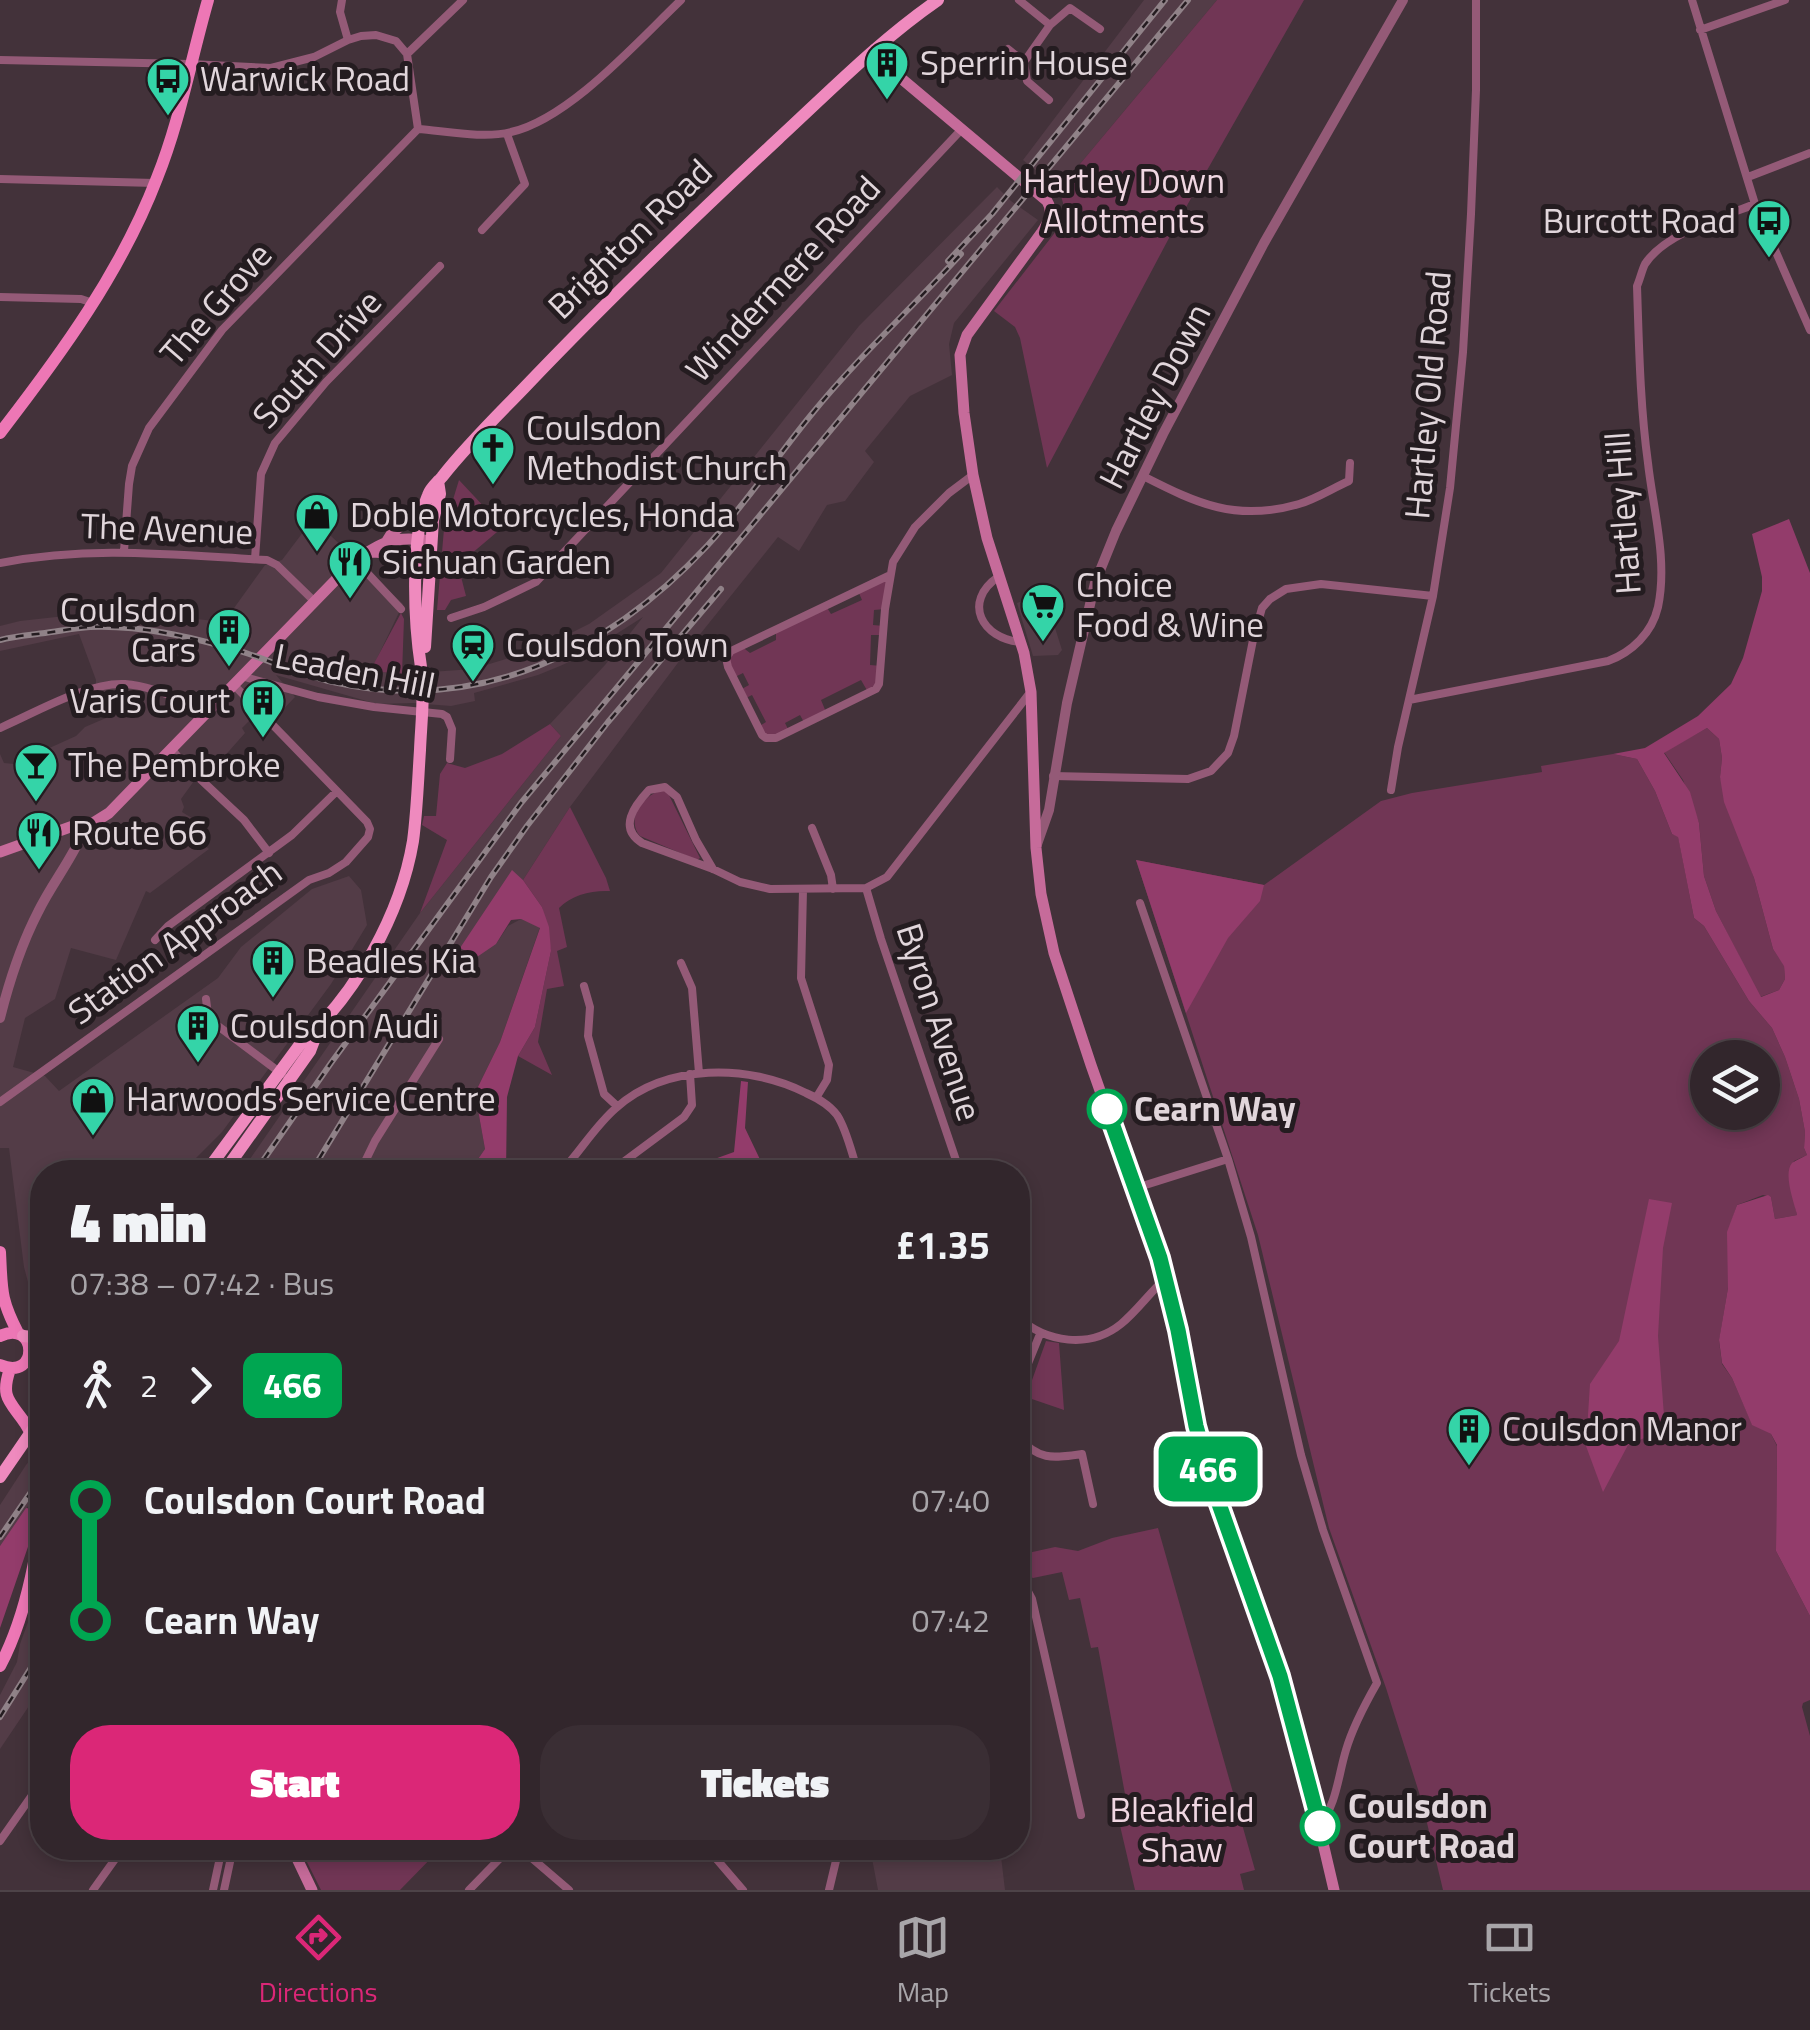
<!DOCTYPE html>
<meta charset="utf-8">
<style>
:root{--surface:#32262c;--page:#3a2e34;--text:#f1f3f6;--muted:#a8a5a9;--line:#4d4348;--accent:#db2777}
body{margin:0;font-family:"Titillium Web",sans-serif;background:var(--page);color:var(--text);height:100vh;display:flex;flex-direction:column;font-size:38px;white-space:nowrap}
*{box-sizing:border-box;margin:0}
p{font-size:32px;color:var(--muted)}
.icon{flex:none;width:55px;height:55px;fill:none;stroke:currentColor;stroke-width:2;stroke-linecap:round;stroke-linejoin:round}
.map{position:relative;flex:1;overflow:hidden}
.panel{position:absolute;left:30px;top:1160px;width:1000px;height:700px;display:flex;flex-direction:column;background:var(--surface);border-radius:40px;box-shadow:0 5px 15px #0003,0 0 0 2px var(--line)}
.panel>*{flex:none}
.badge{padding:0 20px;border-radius:15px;font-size:35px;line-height:65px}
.tools{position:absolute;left:1690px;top:1040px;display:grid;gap:20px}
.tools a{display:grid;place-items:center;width:90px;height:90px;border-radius:50%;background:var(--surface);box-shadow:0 5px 15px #0003,0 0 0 2px var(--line);font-size:50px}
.map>.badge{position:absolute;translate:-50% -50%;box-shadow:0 0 0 5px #fff}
.legs{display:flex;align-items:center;gap:15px;height:110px;padding:0 40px;font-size:32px}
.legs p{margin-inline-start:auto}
.headline{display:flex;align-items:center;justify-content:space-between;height:170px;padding:0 40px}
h1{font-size:55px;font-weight:800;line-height:75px}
.action{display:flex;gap:20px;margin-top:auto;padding:20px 40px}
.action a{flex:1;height:115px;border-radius:40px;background:var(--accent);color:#fff;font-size:40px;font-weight:800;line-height:115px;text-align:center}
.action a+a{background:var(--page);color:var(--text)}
ul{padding:0 40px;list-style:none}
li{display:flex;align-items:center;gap:35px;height:120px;font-size:38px}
li i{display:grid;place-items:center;width:15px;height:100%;margin:0 12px;background:currentColor}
li i::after{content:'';width:25px;height:25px;margin:-12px;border:8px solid;border-radius:50%;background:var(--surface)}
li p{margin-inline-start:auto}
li:first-child i{background:linear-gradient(#0000 50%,currentColor 0)}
li:last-child i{background:linear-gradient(currentColor 50%,#0000 0)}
.tab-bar{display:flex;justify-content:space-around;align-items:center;height:140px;border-top:2px solid var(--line);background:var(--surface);font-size:28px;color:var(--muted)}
.tab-bar a{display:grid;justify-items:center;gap:5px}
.tab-bar .on{color:var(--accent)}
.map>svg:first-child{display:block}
</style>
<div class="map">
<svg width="1810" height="1890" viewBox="0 0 1810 1890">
<rect width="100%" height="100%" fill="#43323a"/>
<path fill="#533c47" d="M1144,0H1217L1059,189L1023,160Z
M997,187L1011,201L1038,220L954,323L949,344L952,375L910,396L865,451L874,462L845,501L827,505L799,551L778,537L689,648L570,807L523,880L512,871L496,944L508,926L521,919L540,927L500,1042L475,1093L485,1149L469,1172H285L289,1163L278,1172H241L420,913L561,736L550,724L605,665L643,617L580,657L560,666L538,675L474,693L475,701L451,706L413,703L377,704L276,675L295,697L273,720L255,715L242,728L245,733L206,777L194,781L181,799L184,807L182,812L195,820L188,831L209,849L150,893L146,891L116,960L71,948L55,999L25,1018L13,1067L45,1076L59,1091L218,978L241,947L312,889L349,876L361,890L367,925L331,984L222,1132L182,1172H42V1315L32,1297L24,1267L9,1148H0V754L4,763L14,764L76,736L85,727L106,718L96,695V680L79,634L0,651V626L20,621L74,615L141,613L224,622L265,565L282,560L313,519L403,604L371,671L402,674L473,669L539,649L589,624L661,573L859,326Z
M1044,593L1062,650L1058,655L1033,656L1017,603Z
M42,1446V1486L0,1546V1505L26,1465Z
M42,1584V1696L29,1706L0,1749V1695L17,1662L20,1644Z
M870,1848H1000L1005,1890H878Z"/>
<path fill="#713655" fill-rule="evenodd" d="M1217,0H1304L1177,223L1047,468L1020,338L1015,327L994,311L1067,217L1059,189Z
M459,480L503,527L458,565L466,596L451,600L445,610H437L444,529Z
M890,575L885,609L874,610L873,625L884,626L883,635H871L870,665L882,666L881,678L868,692L861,680L821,700L826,712L805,724L800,715L785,723L789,731L770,739L758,727L766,722L752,695L744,699L740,690L749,685L743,673L733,678L728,667L731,651L741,646L750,653L776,640V630L826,606L831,614L862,600L858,591Z
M401,613L404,619L402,674L370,671Z
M550,724L561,736L420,913L447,840L422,825L424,816H436L440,774L447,763L465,768L502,754Z
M1707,728L1719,739L1722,758L1720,777L1754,878L1773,949L1784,965L1785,979L1779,990L1760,997L1716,911L1704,876L1699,823L1683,780L1664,752Z
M1613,754L1637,759L1655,791L1672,834L1678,836L1694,918L1704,926L1749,1001L1772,1028L1785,1057L1799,1099L1805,1132L1804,1148L1807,1155L1794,1161L1789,1177L1797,1215L1775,1219L1771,1197L1763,1195L1737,1205L1728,1232V1288L1719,1341L1722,1364L1732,1378L1752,1424L1771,1434L1777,1446L1776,1551L1810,1616V1700L1803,1703L1802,1707L1810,1736V1890H1443L1422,1802L1386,1688L1329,1528L1258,1235L1136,860L1264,885L1381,801L1412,793L1542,772L1541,766ZM1708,1058H1762V1112H1708Z
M663,790L668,793L700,858L697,860L640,836C625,819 644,794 663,790Z
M570,807L606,878L610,891C592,890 571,895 559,908L567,947L557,951L564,986L547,989L538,1042L552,1075L518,1056L535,1027L551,951L542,907L523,880Z
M1046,1341L1059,1343L1064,1410L1026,1397Z
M1158,1528L1255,1870L1240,1874L1244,1890H1135L1118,1817L1122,1816L1121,1808L1127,1805L1098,1647L1091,1648L1080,1598L1069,1600L1062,1572L1033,1578L1027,1575L1023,1566L1028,1553L1055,1547L1078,1551L1112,1538Z
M300,1848H441L400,1890H321Z"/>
<path fill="#933c6b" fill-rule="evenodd" d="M1789,519L1810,573V1616L1776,1551L1777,1445L1771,1434L1752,1425L1732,1378L1722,1363L1719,1340L1728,1288L1727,1232L1737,1205L1768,1195L1771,1197L1775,1219L1797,1215C1794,1202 1783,1174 1792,1163C1793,1162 1805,1156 1807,1155L1804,1148L1805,1132L1799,1099L1785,1057L1772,1028L1749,1001L1704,926L1694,918L1678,837L1672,834L1655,791L1637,759L1613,754L1645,748L1698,716L1731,684L1743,658L1762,591V577L1752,534ZM1707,728L1719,739L1722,758L1720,777L1724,802L1754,878L1773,949L1784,966L1785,979L1779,990L1761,997L1716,911L1704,876L1699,823L1690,792L1664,753Z
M1136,860L1264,885L1260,901L1228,938L1186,1013Z
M512,870L523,880L542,907L549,927L551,951L535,1027L518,1056L507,1097L506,1172H469L485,1149L475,1093L500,1042L540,928L521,919L511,920L496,944L477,957L460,948Z
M741,1081L748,1082L745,1128L766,1172H683L695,1166L734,1152Z
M1649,1199L1672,1203L1663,1248L1658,1336L1665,1429L1628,1445L1603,1492L1586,1446L1590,1384L1619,1341Z
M26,1508L33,1509L30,1541L0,1628V1546Z"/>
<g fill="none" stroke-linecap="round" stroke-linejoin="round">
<path stroke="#945a77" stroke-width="8" d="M342,0L340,12L348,40
M1019,0L1050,25
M1692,0L1755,204L1810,330
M1700,30L1785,0
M1008,49L1024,62L1027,81L1049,100
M407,54L463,0
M0,60L190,64L271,68L314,57L348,40L361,36L376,35L396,41L407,54L418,129
M1024,62L1050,25L1070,8L1100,29
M418,129C445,131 484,139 511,132C569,119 637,42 681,0
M1748,177L1810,153
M0,179L155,183
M482,230L525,184L507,134
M0,297L81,299L93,303
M1143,476C1198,504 1236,522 1299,504C1316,499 1333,488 1349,481L1350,463
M124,551L129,484L132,466L149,428L222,330L418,129
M255,559L261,474L275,443L326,382L440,266
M355,560L401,609
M0,563C92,545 175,555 267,560L277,565L315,602
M890,575L731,651L726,658L728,667L762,735L766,738H776L876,689L879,684L885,609L893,562L915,527L949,493L973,475
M998,577C962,602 982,639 1021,642
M451,618L484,607L536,582L961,130
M241,676L318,697L374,707L442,714L447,717L452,729L450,759
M1409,700L1608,661C1632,652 1652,633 1658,607C1668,560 1653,509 1648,463C1640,405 1639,345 1637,286C1640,279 1642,270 1645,264C1665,233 1723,217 1755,204
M0,728C35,713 87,682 125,684C153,686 182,701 208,709
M171,748L181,761L244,820L269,853
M1053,776L1188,779L1211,771L1228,753L1234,736L1253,640L1262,608L1270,599L1286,589L1321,584L1433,596
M1391,790L1398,747L1433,596L1450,488L1463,352L1471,214L1476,90V0
M812,828L831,875L833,889
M713,869L696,840L677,797L665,787L649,790C634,806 618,828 642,843L713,869L740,882L770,889L866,888L887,877L1029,694
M866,888L881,939L960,1172
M803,890L801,978L829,1065L827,1080L816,1098
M1140,903L1228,1159L1251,1237L1301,1455L1323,1530L1377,1683C1365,1704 1353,1726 1346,1750C1338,1776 1337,1804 1319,1826
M155,940L168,926L292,835L337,791
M681,963L692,988L699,1073
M584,986L590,1007L588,1036L604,1094L617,1106
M206,999L208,1015L214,1023L282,1074
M0,1102L309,880L329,873L346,862L368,837L370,829L367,822L233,684
M360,1172L375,1141L439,1039
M561,1172C580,1152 595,1126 616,1108C666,1063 749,1064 806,1093C817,1098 829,1104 837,1115C847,1130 852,1155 858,1172
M610,1172L684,1117L692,1105L690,1074
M1136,1188L1228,1159
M1018,1317C1046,1343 1090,1349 1121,1324C1138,1310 1150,1292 1166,1278
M1018,1388L1040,1334
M1018,1437C1039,1461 1053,1458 1082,1454L1093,1504
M1018,1462L1023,1499L1018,1539
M1018,1578L1025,1586L1032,1599L1081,1815
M0,1841L42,1781
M520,1848L569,1890
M707,1848L743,1890
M93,1890L123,1848
M213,1890L222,1848
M224,1890L233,1848
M469,1890L510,1848
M829,1890L839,1848"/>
<path stroke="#945a77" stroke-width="10" d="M1036,847L1049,810L1067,703L1095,583L1116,531L1163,434L1264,243L1403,0
M0,1018C9,982 21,945 38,912C52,883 73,858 85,828"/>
<path stroke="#c66b9a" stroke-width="11" d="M875,49L890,69L1047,201C1054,213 1049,221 1042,232L967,335L960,355L964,413L973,475L987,538L1024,653L1031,692L1036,848L1041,894L1054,953L1091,1065L1166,1278L1179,1330L1196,1426L1213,1487L1280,1676L1319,1826L1334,1890
M387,541L392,533L424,507
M367,552C393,552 402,553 417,576
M0,852L73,826L85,828L109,813L355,560C381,543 392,536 424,540
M28,1359L42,1372
M292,1848L312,1890"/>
<path stroke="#ed77b5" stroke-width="12" d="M0,433C61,354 121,272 157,178C180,121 191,59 208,0
M0,1252C2,1290 0,1298 18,1333
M0,1336C38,1318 40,1382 0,1365
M0,1666C28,1613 48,1519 40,1460C38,1447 32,1434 25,1423C10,1401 0,1398 10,1369"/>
<path stroke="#ef8abe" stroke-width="12" d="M425,647L433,520L440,494L438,481
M206,1172L301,1043C356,995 401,913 413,841C417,811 418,780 420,750C421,724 425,693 421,667C414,622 410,537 428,495C431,487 437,483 442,477C467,445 496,417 524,388C606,302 691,220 778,139C830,91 880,40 938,0
M224,1172L310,1051L318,1030
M23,1336L42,1338
M0,1477L42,1416"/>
<defs>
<path id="rail" d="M948,261L992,214L1165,0
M0,640C14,636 30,635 45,633C60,631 75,628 90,627C141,625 191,637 240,651C271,661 301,675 333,682C479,715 608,652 707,546C745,505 775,459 811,415C857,358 911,309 961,254
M255,1172L331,1063L521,803L1188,0
M311,1172L491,877L527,826L608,722L721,589
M0,1537L42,1476
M0,1717L42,1650"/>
</defs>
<use href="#rail" stroke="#908288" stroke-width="6"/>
<use href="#rail" stroke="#241c20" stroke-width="2.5" stroke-dasharray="8" stroke-linecap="butt"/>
</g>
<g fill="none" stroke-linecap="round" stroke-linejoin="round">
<defs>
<path id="line-1" d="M1107,1109L1160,1258L1178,1330L1196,1426L1213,1487L1280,1676L1320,1826"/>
</defs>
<use href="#line-1" stroke="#fff" stroke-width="22"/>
<use href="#line-1" stroke="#00a651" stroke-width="15"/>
</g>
<defs>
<symbol id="building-pin" viewBox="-11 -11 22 30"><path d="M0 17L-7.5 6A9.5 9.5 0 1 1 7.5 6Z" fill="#34d4a8" stroke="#241c20"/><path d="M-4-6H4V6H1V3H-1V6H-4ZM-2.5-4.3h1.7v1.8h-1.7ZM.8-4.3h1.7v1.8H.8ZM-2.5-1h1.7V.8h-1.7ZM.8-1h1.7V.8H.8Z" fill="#111"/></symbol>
<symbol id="bus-pin" viewBox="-11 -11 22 30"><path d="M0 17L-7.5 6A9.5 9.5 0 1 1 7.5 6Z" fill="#34d4a8" stroke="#241c20"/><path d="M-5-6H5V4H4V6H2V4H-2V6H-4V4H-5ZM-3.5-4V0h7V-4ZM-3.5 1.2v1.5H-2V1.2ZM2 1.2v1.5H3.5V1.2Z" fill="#111"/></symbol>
<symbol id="church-pin" viewBox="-11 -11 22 30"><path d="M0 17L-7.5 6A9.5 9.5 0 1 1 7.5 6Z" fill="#34d4a8" stroke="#241c20"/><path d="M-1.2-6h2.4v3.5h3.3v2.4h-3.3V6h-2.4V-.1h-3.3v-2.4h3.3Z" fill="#111"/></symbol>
<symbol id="shop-pin" viewBox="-11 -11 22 30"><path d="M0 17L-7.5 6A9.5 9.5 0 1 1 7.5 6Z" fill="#34d4a8" stroke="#241c20"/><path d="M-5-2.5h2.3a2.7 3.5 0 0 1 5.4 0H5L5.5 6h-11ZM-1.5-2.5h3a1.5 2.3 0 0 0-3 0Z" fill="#111"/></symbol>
<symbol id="restaurant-pin" viewBox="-11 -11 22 30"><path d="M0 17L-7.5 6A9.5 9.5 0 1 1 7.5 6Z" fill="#34d4a8" stroke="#241c20"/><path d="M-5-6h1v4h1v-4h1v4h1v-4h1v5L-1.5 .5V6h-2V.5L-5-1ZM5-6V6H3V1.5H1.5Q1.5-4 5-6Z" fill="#111"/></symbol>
<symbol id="supermarket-pin" viewBox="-11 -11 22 30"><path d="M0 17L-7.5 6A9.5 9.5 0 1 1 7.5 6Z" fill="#34d4a8" stroke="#241c20"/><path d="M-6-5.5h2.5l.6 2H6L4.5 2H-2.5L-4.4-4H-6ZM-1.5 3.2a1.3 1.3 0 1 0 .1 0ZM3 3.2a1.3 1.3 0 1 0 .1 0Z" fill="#111"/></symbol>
<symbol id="station-pin" viewBox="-11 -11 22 30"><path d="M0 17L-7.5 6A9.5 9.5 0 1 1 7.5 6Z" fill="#34d4a8" stroke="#241c20"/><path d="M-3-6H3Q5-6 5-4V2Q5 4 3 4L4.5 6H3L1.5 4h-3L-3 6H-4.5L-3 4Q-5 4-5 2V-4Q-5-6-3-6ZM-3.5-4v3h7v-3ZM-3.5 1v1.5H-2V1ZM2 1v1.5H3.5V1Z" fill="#111"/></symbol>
<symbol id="bar-pin" viewBox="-11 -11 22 30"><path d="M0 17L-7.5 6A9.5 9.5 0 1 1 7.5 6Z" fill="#34d4a8" stroke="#241c20"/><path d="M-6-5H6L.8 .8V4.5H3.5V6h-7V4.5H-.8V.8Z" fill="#111"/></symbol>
</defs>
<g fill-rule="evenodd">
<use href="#building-pin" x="862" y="38" width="50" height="68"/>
<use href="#bus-pin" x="143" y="54" width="50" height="68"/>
<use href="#bus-pin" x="1744" y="196" width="50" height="68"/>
<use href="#church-pin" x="468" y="423" width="50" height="68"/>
<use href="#shop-pin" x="292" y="490" width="50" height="68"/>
<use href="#restaurant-pin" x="325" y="537" width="50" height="68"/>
<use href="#supermarket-pin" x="1018" y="580" width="50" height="68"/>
<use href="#building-pin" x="204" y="605" width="50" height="68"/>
<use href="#station-pin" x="448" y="620" width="50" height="68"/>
<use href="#building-pin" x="238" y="676" width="50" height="68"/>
<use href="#bar-pin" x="11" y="740" width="50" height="68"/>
<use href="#restaurant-pin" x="14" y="808" width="50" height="68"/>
<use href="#building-pin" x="248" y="936" width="50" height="68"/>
<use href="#building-pin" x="173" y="1001" width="50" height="68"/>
<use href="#shop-pin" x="68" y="1074" width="50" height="68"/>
<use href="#building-pin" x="1444" y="1404" width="50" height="68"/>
</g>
<g fill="#fff" stroke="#00a651" stroke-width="5">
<circle cx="1107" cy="1109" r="18"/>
<circle cx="1320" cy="1826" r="18"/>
</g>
<g text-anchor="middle" stroke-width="10" stroke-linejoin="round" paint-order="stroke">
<g font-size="35" fill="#e1d6db" stroke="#241c20" text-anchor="start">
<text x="920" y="75">Sperrin House</text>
<text x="200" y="91">Warwick Road</text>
<text x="1736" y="233" text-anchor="end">Burcott Road</text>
<text x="526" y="440">Coulsdon<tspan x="526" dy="40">Methodist Church</tspan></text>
<text x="350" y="527">Doble Motorcycles, Honda</text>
<text x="382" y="574">Sichuan Garden</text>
<text x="1076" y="597">Choice<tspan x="1076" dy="40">Food &amp; Wine</tspan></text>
<text x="196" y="622" text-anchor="end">Coulsdon<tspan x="196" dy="40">Cars</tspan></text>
<text x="506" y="657">Coulsdon Town</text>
<text x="230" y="713" text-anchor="end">Varis Court</text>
<text x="68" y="777">The Pembroke</text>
<text x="72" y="845">Route 66</text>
<text x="306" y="973">Beadles Kia</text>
<text x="230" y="1038">Coulsdon Audi</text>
<text x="126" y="1111">Harwoods Service Centre</text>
<text x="1502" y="1441">Coulsdon Manor</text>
</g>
<g font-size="35" fill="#f0d7e2" stroke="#241c20">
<text x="1124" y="193">Hartley Down<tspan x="1124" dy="40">Allotments</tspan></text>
<text x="1182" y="1822">Bleakfield<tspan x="1182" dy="40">Shaw</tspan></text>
</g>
<g font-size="35" fill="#e1d6db" stroke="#241c20">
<text transform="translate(630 239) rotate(-44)" y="12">Brighton Road</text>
<text transform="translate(783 279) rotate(-47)" y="12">Windermere Road</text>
<text transform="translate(216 304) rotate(-49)" y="12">The Grove</text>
<text transform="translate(317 359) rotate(-48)" y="12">South Drive</text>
<text transform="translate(1428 395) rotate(-85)" y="12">Hartley Old Road</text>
<text transform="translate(1155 396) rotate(-63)" y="12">Hartley Down</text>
<text transform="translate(1623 513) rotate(-94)" y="12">Hartley Hill</text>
<text transform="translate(167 529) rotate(2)" y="12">The Avenue</text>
<text transform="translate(355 671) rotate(11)" y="12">Leaden Hill</text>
<text transform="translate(175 942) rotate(-36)" y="12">Station Approach</text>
<text transform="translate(939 1022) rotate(72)" y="12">Byron Avenue</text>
</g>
<g font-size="35" font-weight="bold" fill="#e1d6db" stroke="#241c20" text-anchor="start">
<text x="1134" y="1121">Cearn Way</text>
<text x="1348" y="1818">Coulsdon<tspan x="1348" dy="40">Court Road</tspan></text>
</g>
</g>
</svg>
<div class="tools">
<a><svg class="icon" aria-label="layers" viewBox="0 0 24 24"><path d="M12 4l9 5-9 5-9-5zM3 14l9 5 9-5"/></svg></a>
</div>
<b class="badge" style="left:1208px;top:1469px;background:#00a651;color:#fff">466</b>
<section class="panel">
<div class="headline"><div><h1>4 min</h1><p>07:38 – 07:42 · Bus</p></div><b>£1.35</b></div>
<div class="legs"><svg class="icon" aria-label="walk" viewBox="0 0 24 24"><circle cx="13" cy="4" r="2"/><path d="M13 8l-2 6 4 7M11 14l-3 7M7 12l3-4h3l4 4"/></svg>2<svg class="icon" aria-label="forward" viewBox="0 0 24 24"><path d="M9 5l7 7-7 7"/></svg><b class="badge" style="background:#00a651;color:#fff">466</b></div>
<ul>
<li><i style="color:#00a651"></i><b>Coulsdon Court Road</b><p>07:40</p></li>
<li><i style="color:#00a651"></i><b>Cearn Way</b><p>07:42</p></li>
</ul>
<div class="action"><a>Start</a><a>Tickets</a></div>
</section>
</div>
<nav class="tab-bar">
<a class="on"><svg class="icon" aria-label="directions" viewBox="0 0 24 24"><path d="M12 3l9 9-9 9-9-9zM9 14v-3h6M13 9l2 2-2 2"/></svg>Directions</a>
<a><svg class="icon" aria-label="map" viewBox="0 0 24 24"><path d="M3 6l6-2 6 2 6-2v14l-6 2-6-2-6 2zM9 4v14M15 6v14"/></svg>Map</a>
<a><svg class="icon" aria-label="tickets" viewBox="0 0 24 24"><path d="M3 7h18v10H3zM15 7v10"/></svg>Tickets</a>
</nav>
